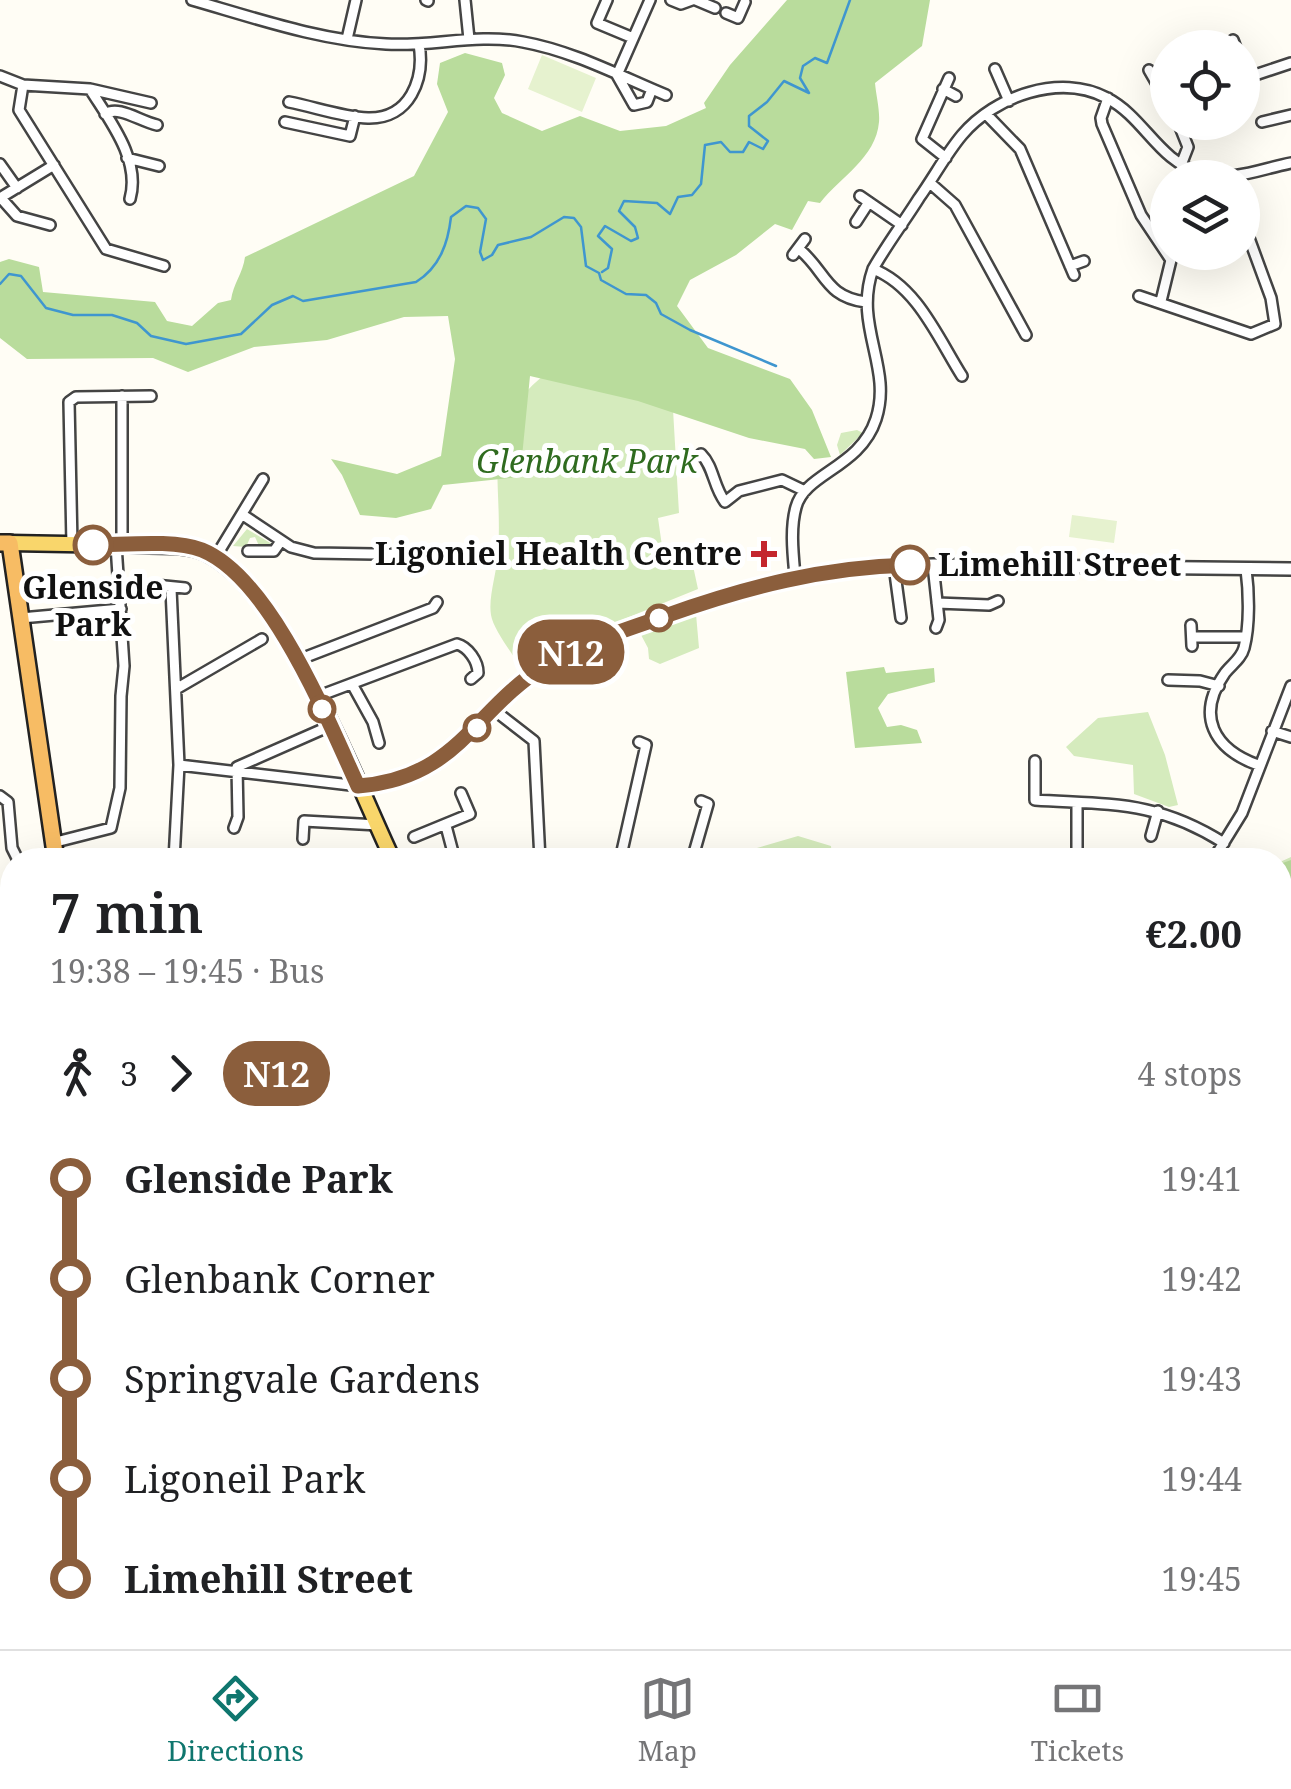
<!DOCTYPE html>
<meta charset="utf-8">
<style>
:root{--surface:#fff;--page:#f6f6f6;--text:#202124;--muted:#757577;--line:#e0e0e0;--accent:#0f766e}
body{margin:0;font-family:"Noto Serif",serif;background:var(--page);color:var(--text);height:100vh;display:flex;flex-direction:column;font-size:38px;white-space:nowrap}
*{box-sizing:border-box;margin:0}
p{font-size:32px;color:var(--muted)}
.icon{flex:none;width:55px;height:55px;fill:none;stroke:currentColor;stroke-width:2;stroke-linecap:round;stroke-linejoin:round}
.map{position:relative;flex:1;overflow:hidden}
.panel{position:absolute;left:0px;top:848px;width:1292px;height:802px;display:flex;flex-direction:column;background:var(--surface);border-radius:40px 40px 0 0;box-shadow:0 10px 40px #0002}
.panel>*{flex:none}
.badge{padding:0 20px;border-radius:32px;font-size:35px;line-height:65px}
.controls{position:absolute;left:1150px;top:30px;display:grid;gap:20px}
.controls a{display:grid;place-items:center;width:110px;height:110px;border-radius:50%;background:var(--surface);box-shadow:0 10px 40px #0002;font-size:50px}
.map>.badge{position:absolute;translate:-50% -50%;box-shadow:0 0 0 5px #fff}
.legs{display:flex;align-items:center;gap:15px;height:110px;padding:0 50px;font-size:32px}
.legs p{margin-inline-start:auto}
.headline{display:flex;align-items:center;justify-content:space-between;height:170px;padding:0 50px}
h1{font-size:55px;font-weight:600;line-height:75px}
ul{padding:0 50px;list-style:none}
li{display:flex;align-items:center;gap:35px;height:100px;font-size:38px}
li i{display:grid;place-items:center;width:15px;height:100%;margin:0 12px;background:currentColor}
li i::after{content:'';width:25px;height:25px;margin:-12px;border:8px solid;border-radius:50%;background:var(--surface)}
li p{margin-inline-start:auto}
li:first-child i{background:linear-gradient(#0000 50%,currentColor 0)}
li:last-child i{background:linear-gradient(currentColor 50%,#0000 0)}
.tabs{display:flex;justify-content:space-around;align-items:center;height:140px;border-top:2px solid var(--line);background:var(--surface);font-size:28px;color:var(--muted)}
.tabs a{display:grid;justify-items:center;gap:5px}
.tabs .selected{color:var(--accent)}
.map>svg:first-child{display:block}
</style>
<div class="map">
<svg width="1291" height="1649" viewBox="0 0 1291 1649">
<rect width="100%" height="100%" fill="#fffdf5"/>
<path fill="#d5ebbd" d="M557,365L672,392L679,513L658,518L663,553L690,552L698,589L565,643L522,669C514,656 493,629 491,615C488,597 497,572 498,553C504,469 474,425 557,365Z
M857,430L863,433L840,455L837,445L841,433Z
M247,529L272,544L270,547L260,548L255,537L250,538L246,547L233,546Z
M693,613L696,614L699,648L660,664L649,659L648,648L640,633Z
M1148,712L1165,755L1178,805L1169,807L1134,794L1133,765L1074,756L1066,747L1098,718Z
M798,836L831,846L832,860H762L757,848Z
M1291,857V1252L1280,1250V862Z
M0,968H12V1093L0,1089Z
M0,1229H12V1583H0Z"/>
<path fill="#b9dc9c" d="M787,0H930L922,46L875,83C876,95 880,110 879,122C876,158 840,177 820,203L808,201L792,230L775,224L736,255L690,280L677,306L708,348L790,379L812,410L831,457L814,459L805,449L749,438L638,401L530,376L520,477L443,485L431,509L396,518L360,515L342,475L331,459L397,474L441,456L455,359L448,316L404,317L327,340L254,347L188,372L153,358L27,359L0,338V262L9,259L39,267L43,292L155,302L167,321L192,326L218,303L231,300C233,284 243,273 245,257L414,176L448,112L437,84L440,63L465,53L502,63L505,75L494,98L502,113L542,131L580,116L620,131L666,126L706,108L704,103L730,65Z
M884,667L886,673L934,668L935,682L888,694L878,708L887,727L901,725L917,730L922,743L855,748L846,672Z
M1291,860V893L1280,902V864Z"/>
<path fill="#e6f2cf" d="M542,55L596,78L582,112L528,89Z
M1072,515L1117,521L1114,543L1069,537Z
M0,1374H11L10,1490H0Z
M0,1508H12V1551H0Z"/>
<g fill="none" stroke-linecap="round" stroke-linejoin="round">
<path stroke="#3f96cf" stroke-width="2.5" d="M602,272L608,268L612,249L598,236L605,226L631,241L638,238L635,227L619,211L624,201L657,203L670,214L678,197L692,195L701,184L705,145L721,142L730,152H743L749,142L763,149L768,141L749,126V116L767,102L784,81L809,93L800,78L803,66L815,58L827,63L850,0
M0,284L9,274L21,276L46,308L73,315H112L137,323L151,336L186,344L241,334L272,305L293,296L303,301L416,282C440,267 448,243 451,217L466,206L478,208L486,219L480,252L483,260L492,255L498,245L531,237L564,217L574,218L581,227L586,266L599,273L601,280L626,294L646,295L656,303L661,314L690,330L776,366
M0,1303L12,1307
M0,1582L9,1583"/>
<defs>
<path id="minor" d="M192,0C255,18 321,41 386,44C432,47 477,33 523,42C573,51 620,76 666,95
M426,0L428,1
M465,0L469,39
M607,0L597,23L633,38
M650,0L617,75L634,105L647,102L652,89
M671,0L681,4L692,0
M696,0L715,8
M726,13L738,18L745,2
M347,39L356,0
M1233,40L1236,48
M1242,68L1252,76L1291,63
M995,69L1009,101
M1149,70L1168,103
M0,76L23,85L90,89L151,103
M23,85L19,110L106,249L164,266
M90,89C110,121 141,160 130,199
M943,89L956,96
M1108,98L1101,118L1102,124L1141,215L1171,260L1161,301
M289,102C315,107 342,117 368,118C410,119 425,79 419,44
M105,114C119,105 139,121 157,125
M986,114L1020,149L1074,275
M285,122L350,136L355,116
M1178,122L1188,147L1181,165
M1262,122L1291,115
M127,158L159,166
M946,158L922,139L949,78
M0,164L17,188
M930,183L955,205L1026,335
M860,196L902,225
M0,198L54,165
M1,198L17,216L50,225
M856,222L869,202
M799,249C826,271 825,297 866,302
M793,255L805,239
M1070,266L1084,261
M873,269C917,286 938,338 962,376
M1139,296L1251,334L1275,324L1271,298L1242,219
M701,454C714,467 713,486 725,502L739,491L782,480L805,491
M243,515L291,547L314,553L497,556
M72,545L69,402L76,397L151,396
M122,545V396
M248,551H274L281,541
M215,558L263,479
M933,565L939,620L936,628
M894,566L901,618
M1246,569C1249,592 1250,625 1244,648C1241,659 1232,664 1225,673C1195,716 1214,749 1258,765
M795,576C793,554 790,528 796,507C805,473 860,468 876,419C893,367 853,326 873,269C887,244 904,222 919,198C934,177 946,154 962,135C995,96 1060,73 1107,98C1145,118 1158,161 1201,173C1234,182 1260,169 1291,163
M155,585L185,588
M171,589L179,765L174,860
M937,603L989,605L998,601
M21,618L121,609
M1191,625L1192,646
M1192,637H1246
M298,660L433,608L437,602
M1168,680L1200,681L1219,686
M352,684L373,722L379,743
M176,689L262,639
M316,697L457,644C468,647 478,661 478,673L471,679
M494,710L534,741L540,860
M1272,731L1291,737
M1035,761V800C1111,805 1156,800 1224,843
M179,765L359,786
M0,796L8,802L12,848L18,860
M1077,803V854
M446,826L455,860
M234,828L238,817L237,767L330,726
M1151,836L1158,811
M414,837L470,814L461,793
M303,839L304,821L378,825
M52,843L111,828L120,788L121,696L124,666L116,545
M620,860L646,745L639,742
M692,860L708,804L701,801
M1213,860L1242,813L1291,686
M565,1638L567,1649
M629,1638L638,1649
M717,1638V1649
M780,1638L792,1649
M838,1638L852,1649"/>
<path id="tertiary" d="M359,786L403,777L443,758L522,683L564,655L698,603L795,576L857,568L933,565L1291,569"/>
<path id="secondary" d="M0,1641L194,1642"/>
<path id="primary" d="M10,543L176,546C187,547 197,548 206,553C285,591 355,780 393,860
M910,1638L915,1649"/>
<path id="trunk" d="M0,543H10L56,860
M193,1638L195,1649"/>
</defs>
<use href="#minor" stroke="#444" stroke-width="14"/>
<use href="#tertiary" stroke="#444" stroke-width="16"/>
<use href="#secondary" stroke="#333" stroke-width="18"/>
<use href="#primary" stroke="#222" stroke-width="19"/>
<use href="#trunk" stroke="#222" stroke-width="20"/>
<use href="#minor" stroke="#fff" stroke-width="9"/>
<use href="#tertiary" stroke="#fff" stroke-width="11"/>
<use href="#secondary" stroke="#fff6b0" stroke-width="12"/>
<use href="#primary" stroke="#f9d66b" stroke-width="14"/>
<use href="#trunk" stroke="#f7bc64" stroke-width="15"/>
</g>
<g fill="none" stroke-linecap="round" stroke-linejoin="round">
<defs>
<path id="line-1" d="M93,545C123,545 174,539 202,550C271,578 328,721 358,786C458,779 474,709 546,665C582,643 625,630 665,616C746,587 824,567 910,565"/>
</defs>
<use href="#line-1" stroke="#fff" stroke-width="22"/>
<use href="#line-1" stroke="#8b5e3c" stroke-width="15"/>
</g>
<g fill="#fff" stroke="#8b5e3c" stroke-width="5">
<circle cx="93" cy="545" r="18"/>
<circle cx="910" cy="565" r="18"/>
<circle cx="659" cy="618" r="12"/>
<circle cx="322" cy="709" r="12"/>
<circle cx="477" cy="728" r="12"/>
</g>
<path fill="#c4262e" stroke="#fff" stroke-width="4" d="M759 539h10v10h10v10h-10v10h-10v-10h-10v-10h10z"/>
<g text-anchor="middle" stroke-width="10" stroke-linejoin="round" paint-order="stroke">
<g font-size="32" font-style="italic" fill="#2f6b1f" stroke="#fff">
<text x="587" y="473">Glenbank Park</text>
</g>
<g font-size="32" font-weight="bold" fill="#111" stroke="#fff" text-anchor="end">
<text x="742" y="565">Ligoniel Health Centre</text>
</g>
<g font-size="32" font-weight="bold" fill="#111" stroke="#fff" text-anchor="start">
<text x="938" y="576">Limehill Street</text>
<text x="93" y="599" text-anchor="middle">Glenside<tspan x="93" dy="37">Park</tspan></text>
</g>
</g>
</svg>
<div class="controls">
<a><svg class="icon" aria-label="locate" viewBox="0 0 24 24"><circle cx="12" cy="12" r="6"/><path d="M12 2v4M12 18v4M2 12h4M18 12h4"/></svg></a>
<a><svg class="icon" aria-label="layers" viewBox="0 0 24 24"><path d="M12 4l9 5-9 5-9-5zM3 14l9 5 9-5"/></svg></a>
</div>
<b class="badge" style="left:571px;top:652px;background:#8b5e3c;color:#fff">N12</b>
<section class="panel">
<div class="headline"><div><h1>7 min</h1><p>19:38 – 19:45 · Bus</p></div><b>€2.00</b></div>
<div class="legs"><svg class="icon" aria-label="walk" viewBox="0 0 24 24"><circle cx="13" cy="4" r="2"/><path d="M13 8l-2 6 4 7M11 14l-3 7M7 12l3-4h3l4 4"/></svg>3<svg class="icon" aria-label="forward" viewBox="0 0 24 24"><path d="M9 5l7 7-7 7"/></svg><b class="badge" style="background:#8b5e3c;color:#fff">N12</b><p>4 stops</p></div>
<ul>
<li><i style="color:#8b5e3c"></i><b>Glenside Park</b><p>19:41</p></li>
<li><i style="color:#8b5e3c"></i><span>Glenbank Corner</span><p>19:42</p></li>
<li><i style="color:#8b5e3c"></i><span>Springvale Gardens</span><p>19:43</p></li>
<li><i style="color:#8b5e3c"></i><span>Ligoneil Park</span><p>19:44</p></li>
<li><i style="color:#8b5e3c"></i><b>Limehill Street</b><p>19:45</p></li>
</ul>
</section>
</div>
<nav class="tabs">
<a class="selected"><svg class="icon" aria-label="directions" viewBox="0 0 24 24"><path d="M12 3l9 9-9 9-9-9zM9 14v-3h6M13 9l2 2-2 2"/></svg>Directions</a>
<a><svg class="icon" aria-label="map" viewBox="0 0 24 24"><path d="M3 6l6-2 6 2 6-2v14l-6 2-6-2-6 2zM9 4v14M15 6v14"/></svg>Map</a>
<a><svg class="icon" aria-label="tickets" viewBox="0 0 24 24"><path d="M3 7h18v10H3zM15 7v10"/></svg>Tickets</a>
</nav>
